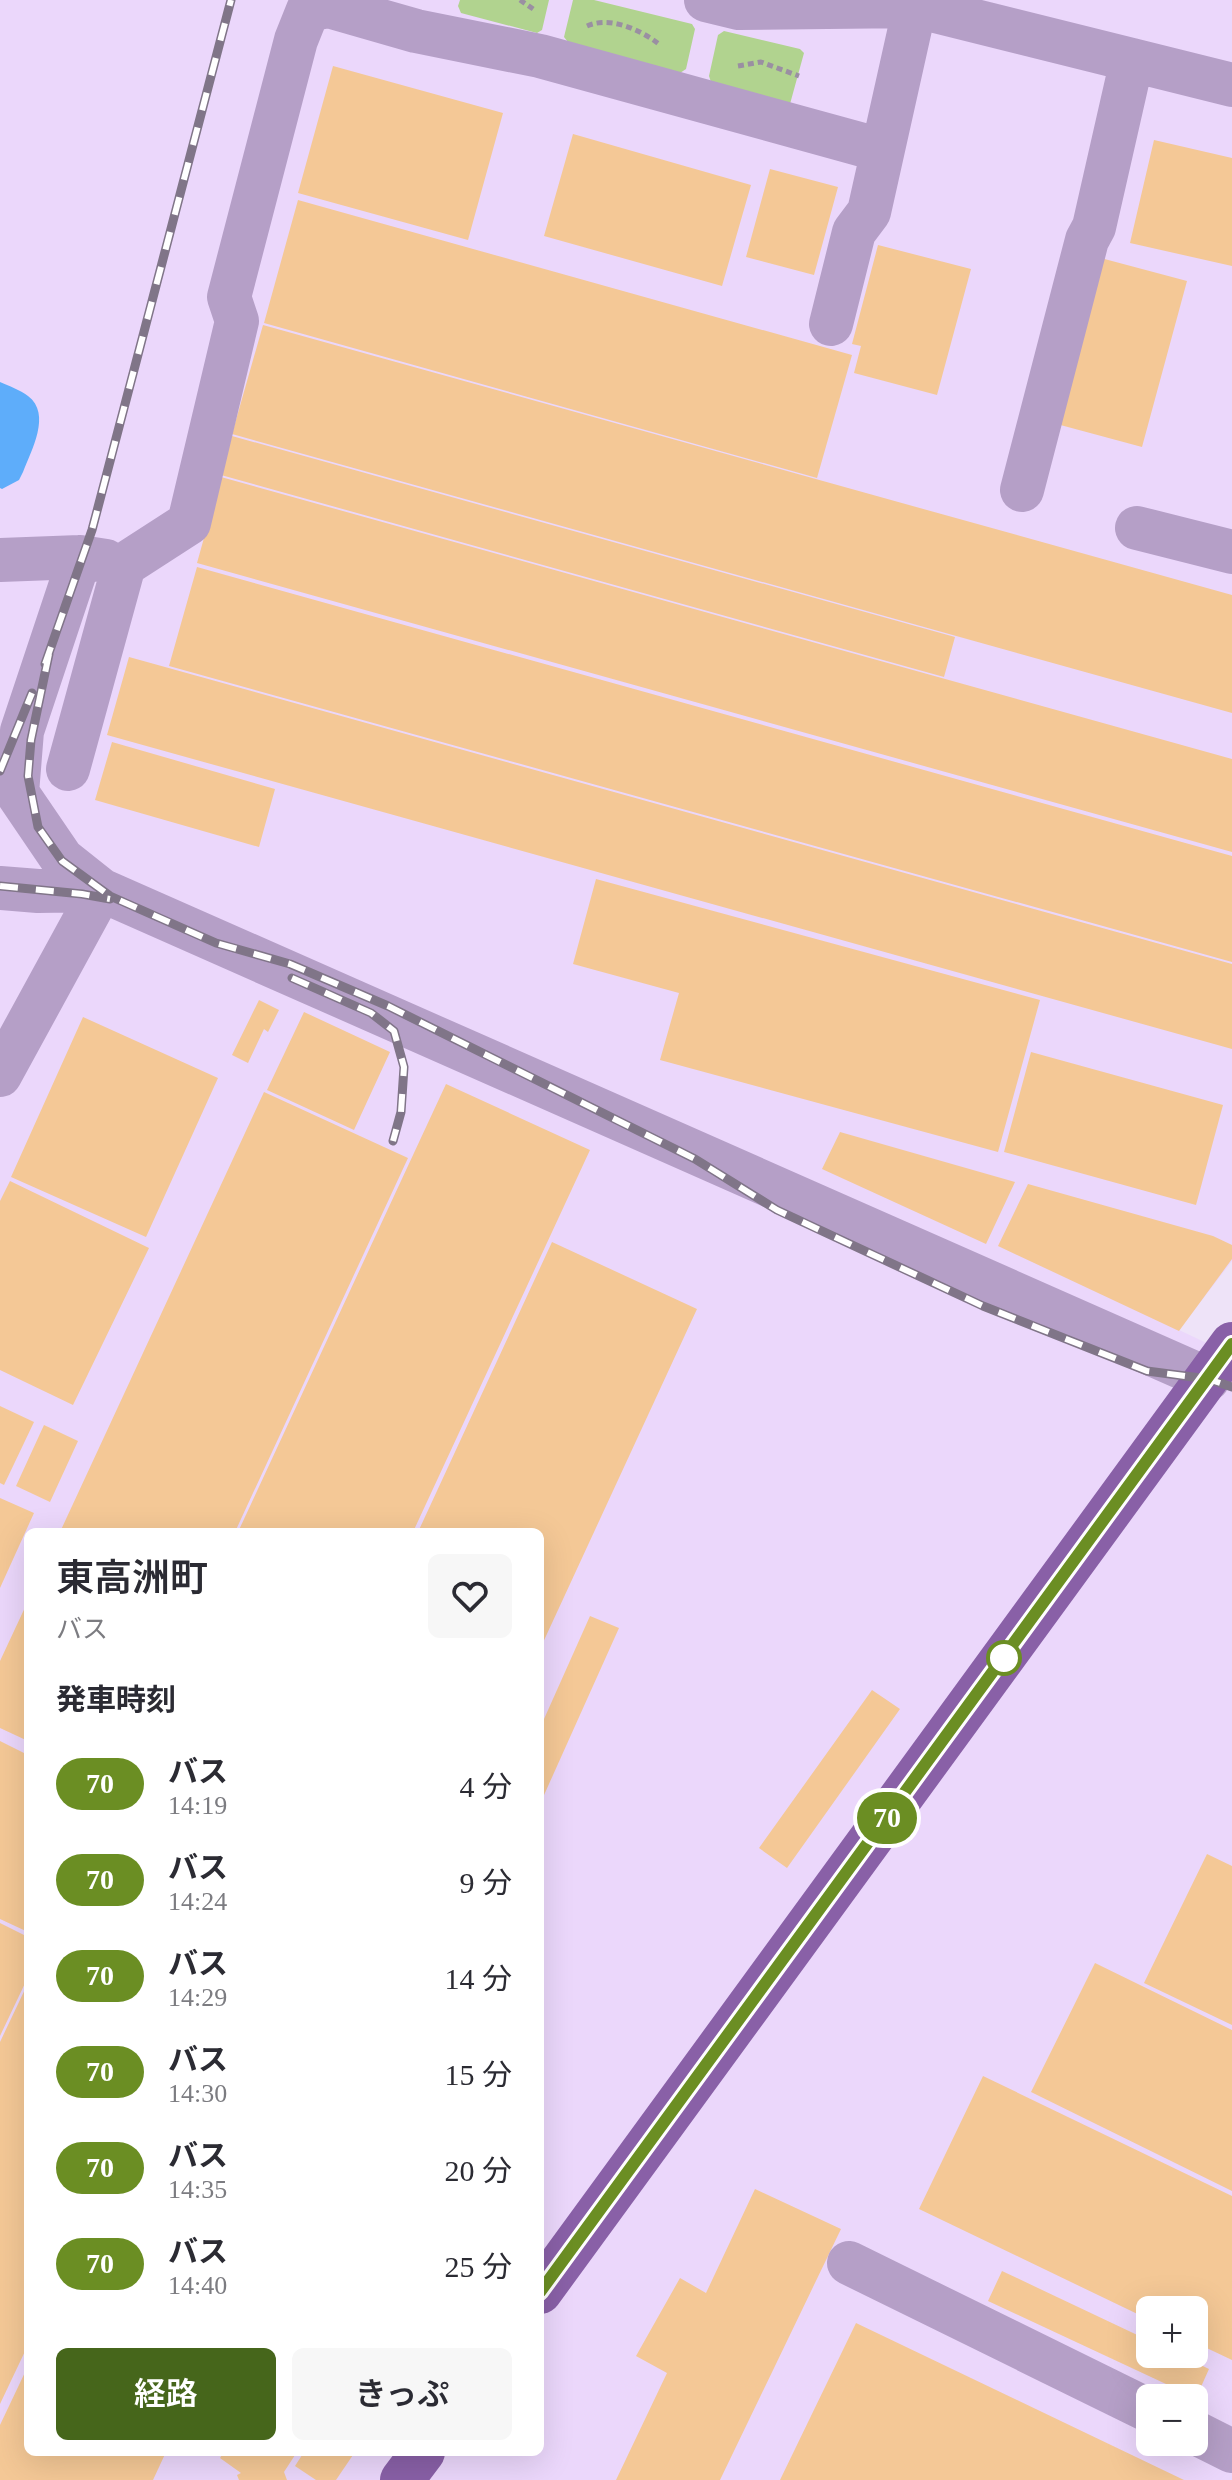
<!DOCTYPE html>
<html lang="ja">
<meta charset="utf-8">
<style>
:root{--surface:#fff;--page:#f7f7f7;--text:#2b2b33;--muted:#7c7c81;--accent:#46661b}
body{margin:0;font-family:"Times New Roman","Noto Sans JP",serif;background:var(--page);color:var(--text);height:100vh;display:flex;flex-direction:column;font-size:30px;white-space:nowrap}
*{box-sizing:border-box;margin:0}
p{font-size:26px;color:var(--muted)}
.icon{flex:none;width:44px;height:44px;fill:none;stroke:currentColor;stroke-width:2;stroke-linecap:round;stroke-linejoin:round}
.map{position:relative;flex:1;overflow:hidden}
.drawer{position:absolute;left:24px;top:1528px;width:520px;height:928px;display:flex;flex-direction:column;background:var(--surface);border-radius:12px;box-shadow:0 8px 32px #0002}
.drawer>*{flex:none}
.badge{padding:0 16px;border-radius:26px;font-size:28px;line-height:52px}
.fabs{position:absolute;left:1136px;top:2296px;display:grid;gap:16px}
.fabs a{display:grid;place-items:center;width:72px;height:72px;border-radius:12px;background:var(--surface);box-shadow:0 8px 32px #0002;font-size:40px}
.map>.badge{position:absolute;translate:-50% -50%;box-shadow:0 0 0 4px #fff}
h2{padding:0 32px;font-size:30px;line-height:72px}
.round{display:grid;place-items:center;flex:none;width:84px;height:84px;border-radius:12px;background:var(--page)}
.headline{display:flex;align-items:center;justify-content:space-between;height:136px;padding:0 32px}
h1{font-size:38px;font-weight:600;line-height:60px}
.button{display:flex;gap:16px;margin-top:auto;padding:16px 32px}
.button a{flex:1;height:92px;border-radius:12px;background:var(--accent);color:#fff;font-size:32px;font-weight:600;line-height:92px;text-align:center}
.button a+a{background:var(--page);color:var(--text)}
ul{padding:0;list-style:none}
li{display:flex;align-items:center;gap:24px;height:96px;padding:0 32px}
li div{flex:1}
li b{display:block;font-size:30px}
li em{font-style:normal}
li .badge{min-width:88px;font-weight:700;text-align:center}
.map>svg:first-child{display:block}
</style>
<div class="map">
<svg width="1232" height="2480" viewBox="0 0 1232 2480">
<rect width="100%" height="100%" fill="#eee3f8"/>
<path fill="#ebd7fb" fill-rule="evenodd" d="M0,0H1232V1261L1179,1330L1232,1355V2480H0ZM28,1532H540V2452H28ZM1150,2310H1194V2354H1150ZM1150,2398H1194V2442H1150Z"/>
<path fill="#b1d38f" d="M460,0H549L542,30L537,33L461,13L458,6Z
M573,0H594L692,24L695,29L686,69L680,73L568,42L564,37Z
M724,31L800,49L804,53L790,104L711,82L709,76L718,35Z"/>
<path fill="#5eadfa" d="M0,382C9,386 20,390 28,396C52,414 31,451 23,472L19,480L2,489L0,488Z"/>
<path fill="#f4c896" d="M333,66L503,113L468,240L298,193Z
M573,134L751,185L722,286L544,236Z
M1154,140L1232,158V266L1130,243Z
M770,169L838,187L814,275L746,257Z
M298,200L852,355L817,478L264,323Z
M878,245L971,269L937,395L854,373L861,346L852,344Z
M1097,257L1187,281L1142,447L1053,423Z
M263,325L1232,595V713L232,434Z
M232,436L955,637L944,677L221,475Z
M221,477L1232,759V852L197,563Z
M197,567L1232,856V962L169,666Z
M129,657L1232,964V1049L107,735Z
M112,742L275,789L259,847L95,800Z
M596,879L1040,1000L998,1152L660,1060L679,993L573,964Z
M259,1000L279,1010L268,1032L264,1029L248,1063L232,1055Z
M304,1012L390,1052L354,1130L267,1090Z
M83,1017L218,1078L146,1237L11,1177Z
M1031,1052L1223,1105L1196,1205L1004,1152Z
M446,1084L590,1150L413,1532H238Z
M264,1092L408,1158L235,1532H60Z
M840,1132L1015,1182L986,1244L822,1169Z
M10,1181L149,1248L73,1405L0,1370V1201Z
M1028,1184L1213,1236L1232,1245V1259L1179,1331L998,1246Z
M552,1242L697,1309L540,1649V1532H418Z
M0,1406L34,1422L4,1485L0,1483Z
M44,1425L78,1441L50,1502L16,1486Z
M0,1498L34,1513L0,1588Z
M28,1601V1741L0,1728V1661Z
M590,1616L619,1628L540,1804V1728Z
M872,1690L900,1709L787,1868L759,1848Z
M0,1741L28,1755V1932L0,1919Z
M1207,1854L1232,1866V2025L1144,1983Z
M0,1923L28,1937V1977L0,2036Z
M1095,1963L1232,2030V2191L1031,2092Z
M28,1983V2345L0,2404V2042Z
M983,2076L1232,2196V2360L1194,2342V2310H1150V2320L919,2209Z
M755,2189L841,2229L720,2480H616L667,2373L636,2356L680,2278L706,2293Z
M1002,2271L1150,2341V2354H1178L1209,2369L1196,2398L988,2301Z
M856,2323L1184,2480H780Z
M28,2366V2452H166L153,2480H0V2425Z
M224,2452H297L284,2472L287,2480H239L237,2475L241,2473L220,2458Z
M304,2452H355L336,2480H316L295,2466Z"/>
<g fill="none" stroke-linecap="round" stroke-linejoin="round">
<path stroke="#9a8fa2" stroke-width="5" stroke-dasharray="6 4" stroke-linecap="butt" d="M520,0L536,11
M587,26C610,16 639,29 659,44
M738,66L761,62L799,76"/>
<path stroke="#b59fc7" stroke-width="44" d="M706,0L739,8L915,6L1232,85
M831,324L854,232L869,212L915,6
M1022,490L1087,240L1094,227L1132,60
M1137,528L1232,552
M80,557L22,731L17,793L62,859L101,890L1208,1379
M0,560L80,557L106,561
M68,769L124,565L189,523L237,321L229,297L296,40L308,10L329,6L416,31L540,56L881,150
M0,888L38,891L101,890L0,1075
M849,2263L1150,2411
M1194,2432L1232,2451"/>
<path stroke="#8960a7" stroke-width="44" d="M540,2292L1232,1344
M402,2480L423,2452"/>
<defs>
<path id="rail" d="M49,654L31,740L28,776L38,827L62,861L110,896L216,943L290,964L388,1006L695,1159L777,1210L983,1306L1147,1371L1208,1379L1232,1387
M45,664L92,530L231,0
M0,771L32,693
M0,886L82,894L110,899
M292,978L371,1013L394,1031L404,1067L401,1112L393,1141"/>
</defs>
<use href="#rail" stroke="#807588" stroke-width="9"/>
<use href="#rail" stroke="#fff" stroke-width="6" stroke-dasharray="18" stroke-linecap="butt"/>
</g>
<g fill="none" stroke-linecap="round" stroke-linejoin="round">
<defs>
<path id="line" d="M540,2292L1232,1344"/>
</defs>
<use href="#line" stroke="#fff" stroke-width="18"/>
<use href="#line" stroke="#6b8e23" stroke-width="12"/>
</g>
<circle fill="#fff" stroke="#6b8e23" stroke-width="4" cx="1004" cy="1658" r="16"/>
</svg>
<div class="fabs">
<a>+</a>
<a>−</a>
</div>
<b class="badge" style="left:887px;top:1818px;background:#6b8e23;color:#fff">70</b>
<section class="drawer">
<div class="headline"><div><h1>東高洲町</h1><p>バス</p></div><a class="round"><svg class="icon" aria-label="heart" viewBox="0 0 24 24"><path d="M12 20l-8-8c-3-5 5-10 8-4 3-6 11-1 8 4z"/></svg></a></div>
<h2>発車時刻</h2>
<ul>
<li><span class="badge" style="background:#6b8e23;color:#fff">70</span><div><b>バス</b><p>14:19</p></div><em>4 分</em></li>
<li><span class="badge" style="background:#6b8e23;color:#fff">70</span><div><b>バス</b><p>14:24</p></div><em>9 分</em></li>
<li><span class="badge" style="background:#6b8e23;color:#fff">70</span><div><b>バス</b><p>14:29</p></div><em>14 分</em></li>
<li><span class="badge" style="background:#6b8e23;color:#fff">70</span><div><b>バス</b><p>14:30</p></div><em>15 分</em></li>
<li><span class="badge" style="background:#6b8e23;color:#fff">70</span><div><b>バス</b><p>14:35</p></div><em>20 分</em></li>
<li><span class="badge" style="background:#6b8e23;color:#fff">70</span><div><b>バス</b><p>14:40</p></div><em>25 分</em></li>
</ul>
<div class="button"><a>経路</a><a>きっぷ</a></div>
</section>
</div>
